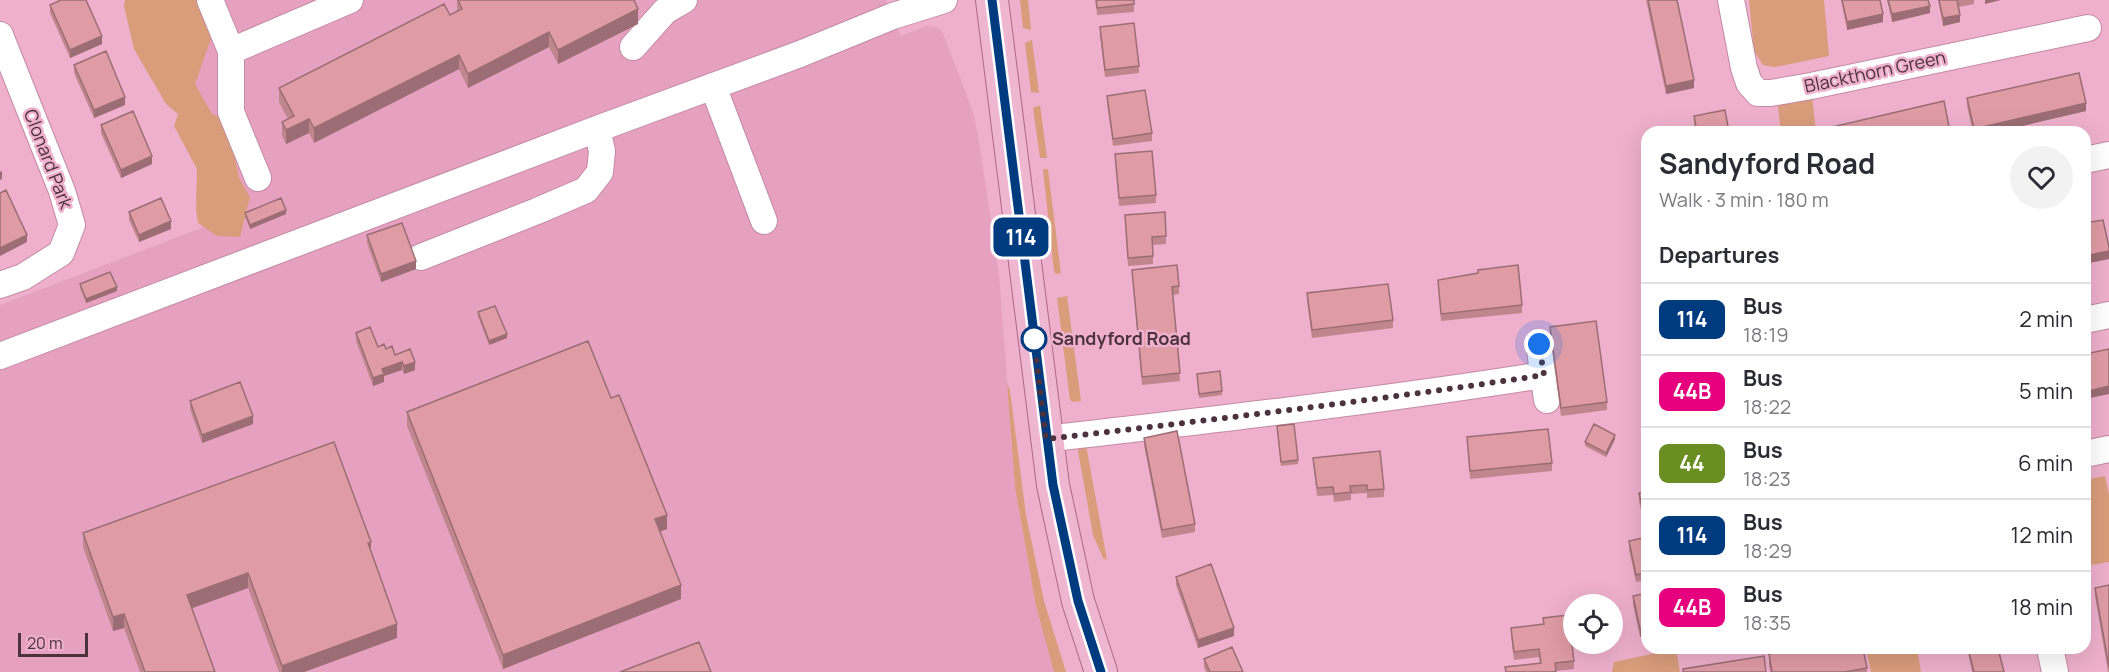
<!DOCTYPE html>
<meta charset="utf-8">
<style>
:root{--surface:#fff;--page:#f2f2f3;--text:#2b2b33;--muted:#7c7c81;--line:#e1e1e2}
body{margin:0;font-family:Manrope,sans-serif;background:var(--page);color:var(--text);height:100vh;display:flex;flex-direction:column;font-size:22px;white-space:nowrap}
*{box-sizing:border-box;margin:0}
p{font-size:20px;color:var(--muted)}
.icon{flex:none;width:33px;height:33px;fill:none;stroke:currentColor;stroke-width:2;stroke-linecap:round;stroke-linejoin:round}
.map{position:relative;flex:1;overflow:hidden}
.details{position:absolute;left:1641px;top:126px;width:450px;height:528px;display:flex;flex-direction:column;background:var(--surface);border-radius:18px;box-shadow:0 6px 24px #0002}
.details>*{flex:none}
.badge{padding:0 12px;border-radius:9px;font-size:21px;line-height:39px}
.tools{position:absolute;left:1563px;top:594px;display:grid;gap:12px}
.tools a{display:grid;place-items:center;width:60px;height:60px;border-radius:50%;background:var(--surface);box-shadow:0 6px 24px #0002;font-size:30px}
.scale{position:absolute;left:18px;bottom:15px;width:70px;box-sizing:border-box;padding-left:6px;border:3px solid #4b323d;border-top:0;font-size:16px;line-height:21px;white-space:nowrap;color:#4b323d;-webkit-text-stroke:4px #eeb0cc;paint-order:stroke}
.you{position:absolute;width:30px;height:30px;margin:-15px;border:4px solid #fff;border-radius:50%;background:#1a73e8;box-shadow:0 0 0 9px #1a73e833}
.map>.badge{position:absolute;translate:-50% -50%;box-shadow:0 0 0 3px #fff}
h2{padding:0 18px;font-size:22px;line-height:54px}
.round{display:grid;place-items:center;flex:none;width:63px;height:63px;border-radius:32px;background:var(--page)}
.head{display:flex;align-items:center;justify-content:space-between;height:102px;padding:0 18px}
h1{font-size:28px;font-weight:700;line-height:45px}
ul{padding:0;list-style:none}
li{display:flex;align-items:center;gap:18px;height:72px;padding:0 18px;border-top:2px solid var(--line)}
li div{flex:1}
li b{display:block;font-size:22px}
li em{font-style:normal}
li .badge{min-width:66px;font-weight:700;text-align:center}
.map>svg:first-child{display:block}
</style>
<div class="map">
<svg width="2109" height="672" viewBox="0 0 2109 672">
<rect width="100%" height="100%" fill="#eeb0cc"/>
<path fill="#e6a1c1" d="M152,0H886L901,36L926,26L939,28L942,31L972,109L978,135L999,274L1015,487L1036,606L1054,672H0V305L238,214Z"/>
<path fill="#d99d7b" d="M125,0H204L212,36L195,84L212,114L249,127L242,149L235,158L239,178L250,197L240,237L217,236L198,223L196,210L197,169L174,126L178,114L166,104L134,49L124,6Z
M1020,0H1028L1031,30L1023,28Z
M1749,0H1824L1829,56L1775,67L1763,65L1754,51Z
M1032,40L1039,93L1031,92L1025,43Z
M1812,95L1816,132H1781L1777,100Z
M1040,105L1047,158H1040L1033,108Z
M1043,169H1048L1061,273L1056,274L1054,272Z
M1067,296L1081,401L1073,402L1070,400L1057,298Z
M1007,383L1010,391L1026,515L1044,601L1066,672H1054L1036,606L1020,516L1015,487Z
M1086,445L1107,560L1103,558L1093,535L1078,451L1080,447Z
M2105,476L2109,495V562L2085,566V480Z
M1917,648L1921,672H1871L1866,649Z
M1676,649L1680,672H1612L1614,662Z"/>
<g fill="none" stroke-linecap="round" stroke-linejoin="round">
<defs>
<path id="minor" d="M210,0L231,51V112L258,178
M1731,0L1744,68L1749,83L1758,93H1771L1811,86L2088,28
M0,35L62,191L72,225L61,253L23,277L0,285
M633,47L665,11L684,0
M231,51L350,0
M713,86L764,221
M2085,160L2109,155
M421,257L537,211L586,190L600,172L602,151L597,129
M2085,320L2109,315
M1539,343L1547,400
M0,356L597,129L800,54L893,16L944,0
M1046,439C1212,420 1378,401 1543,375
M2085,454L2109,449
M2050,648L2055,672"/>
<path id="major" d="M992,0L1053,485L1078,601L1101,672"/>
</defs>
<use href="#minor" stroke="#c489a3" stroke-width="28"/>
<use href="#major" stroke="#ad6888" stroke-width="34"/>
<use href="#minor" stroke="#fff" stroke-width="26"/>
<use href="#major" stroke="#eeb6d0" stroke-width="32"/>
</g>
<path fill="#c0868e" d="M457,0H634L638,24L558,64L549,47L468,88L459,69L314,143L309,133L286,144L282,136V122L288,119L279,102V88L450,15L457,11Z
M1096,0H1134V12L1097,15Z
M1646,0H1677L1694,88L1666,94Z
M1841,0H1880L1883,22L1847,30Z
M1887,0H1928L1930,13L1892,22Z
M1938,0H1974V4L1959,7L1960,22L1943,26Z
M50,5L102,44L70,58L50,13Z
M1100,27L1139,66V73L1105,77L1100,35Z
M74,65L125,105L94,118L74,73Z
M1107,96L1152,133V141L1113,146L1107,103Z
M1967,98L2086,111L1996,132H1973L1967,106Z
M1694,116L1729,132H1695L1694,124Z
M101,125L152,164L121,178L101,133Z
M1115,154L1156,195V203L1119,206Z
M129,212L171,229L139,242L129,220Z
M245,213L286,214L250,229L245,217Z
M1125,215L1166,236V244L1153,245V264L1128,266Z
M367,235L416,269L381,282L367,243Z
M1132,270L1179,286V294L1173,295L1180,381L1142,385Z
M1438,280L1522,305V313L1441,321Z
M80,284L117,291L86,303L80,288Z
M1307,293L1393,320V328L1312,338L1307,301Z
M478,312L507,338L489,345L478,316Z
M1550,327L1607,402V410L1561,416L1550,335Z
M356,333L378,347L386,349L395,355L415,370L404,374L402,370L384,376V382L373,386L356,341Z
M1197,374L1222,391V395L1199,398Z
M611,398L667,529L660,532L681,599L503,669L407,426V412Z
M190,401L253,424L202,443L190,409Z
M1277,430L1298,460V464L1281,466Z
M1467,437L1552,463V471L1470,479Z
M1144,438L1195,524V532L1162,538L1144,445Z
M1615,439L1606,457L1585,446V442Z
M1313,458L1384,489V497L1367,498V493L1351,494V500L1334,502L1333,495L1317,496Z
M1647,491V534H1646L1639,501V493Z
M83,533L371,552L397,638L304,672H279L248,588L192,608L215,672H140L124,628L113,631L83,547Z
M1647,537V580L1636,582L1629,549V541Z
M1176,577L1234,636L1198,648L1176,585Z
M2109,585V672H2108L2095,596V588Z
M1647,593L1640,637L1633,604V596Z
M1543,618L1574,661V669L1556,671V672H1505V667L1540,663L1539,657L1514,660L1511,636V628L1543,624Z
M1967,648H1998L2004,672H1972Z
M1769,654L1867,668V672H1770L1769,666Z
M1204,659L1243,672H1206L1204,667Z"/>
<path fill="#9c6d74" d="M1985,0H2001L1985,4Z
M1930,6V13L1892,22V14Z
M638,9V24L558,64V50Z
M1883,14V22L1847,30V22Z
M1960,15V22L1943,26V18Z
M549,32V47L468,88V74Z
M102,36V44L70,58V50Z
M459,55V69L314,143V128Z
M1694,80V88L1666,94V86Z
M125,97V105L94,118V110Z
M2086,103V111L1996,132H1974V129Z
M309,119V133L286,144V130Z
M152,156V164L121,178V170Z
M2,171V179L0,180V172Z
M286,210V214L250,229V225Z
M171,221V229L139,242V235Z
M27,235V242L0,256V248Z
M2109,251V259L2085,264V256Z
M416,261V269L381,282V274Z
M117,287V291L86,303V299Z
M507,334V338L489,345V341Z
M402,362V370L384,376V382L373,386V378L382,369Z
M415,362V370L404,374V366Z
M2109,386V394L2085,399V392Z
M253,416V424L202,443V435Z
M1615,435V439L1606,457V453Z
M667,515V529L655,533V519Z
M371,542V556L368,543Z
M248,573V588L187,610V595Z
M681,585V599L503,669V655Z
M124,614V628L113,631V617Z
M397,624V638L304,672H282V666Z
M1234,628V636L1198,648V640Z
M1647,628V636L1640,637V629Z"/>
<path fill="#df9ca5" stroke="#9c6d74" stroke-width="1.5" d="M61,0H86L102,36L70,50L50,5Z
M458,0H634L638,9L558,50L549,32L468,74L459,55L314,128L309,119L286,130L282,122L294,116L279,88L444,4L450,15L462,9Z
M1096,0H1134V4L1097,8Z
M1648,0H1677L1694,80L1666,86Z
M1842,0H1880L1883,14L1847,22Z
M1888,0H1928L1930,6L1892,14Z
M1939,0H1957L1960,15L1943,18Z
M1134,23L1139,66L1105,70L1100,27Z
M106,51L125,97L94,110L74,65Z
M2079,73L2086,103L1974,129L1967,98Z
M1145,90L1152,133L1113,139L1107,96Z
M1944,101L1950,132H1833L1832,127Z
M1725,110L1729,132H1697L1694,116Z
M133,111L152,156L121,170L101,125Z
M1152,151L1156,195L1119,198L1115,154Z
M6,190L27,235L0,248V193Z
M161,198L171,221L139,235L129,212Z
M281,198L286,210L250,225L245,213Z
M1165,212L1166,236L1152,237L1153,256L1128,258L1125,215Z
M2103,220L2109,247V251L2085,256V223Z
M402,223L416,261L381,274L367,235Z
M1177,265L1179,286L1172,287L1180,373L1142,377L1132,270Z
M1518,265L1522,305L1441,314L1438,280L1478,273V270Z
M110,272L117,287L86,299L80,284Z
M1388,284L1393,320L1312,330L1307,293Z
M495,306L507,334L489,341L478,312Z
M1596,321L1607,402L1561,408L1550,327Z
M370,327L378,347L384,344L386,349L392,346L395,355L410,349L415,362L404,366L402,362L382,369L384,374L373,378L356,333Z
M588,341L611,398L619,395L667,515L655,519L681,585L503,655L407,412Z
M2109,349V386L2085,392V354Z
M1220,371L1222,391L1199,394L1197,374Z
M240,382L253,416L202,435L190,401Z
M1294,424L1298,460L1281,462L1277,426Z
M1594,424L1615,435L1606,453L1585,442Z
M1548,429L1552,463L1470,471L1467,437Z
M1177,431L1195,524L1162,530L1144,438Z
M334,442L371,542L368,543L397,624L282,666L248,573L187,595L215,672H145L124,614L113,617L83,533Z
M1380,451L1384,489L1367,490V485L1350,486L1351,492L1334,494L1333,487L1317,488L1313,458Z
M1647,491V526H1646L1639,493Z
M1647,537V572L1636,575L1629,541Z
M1211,564L1234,628L1198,640L1176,577Z
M2109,585V667L2095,588Z
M1647,593V628L1640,629L1633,596Z
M1568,615L1574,661L1555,663L1556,671L1553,672H1506L1505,667L1541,663L1539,649L1514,652L1511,628L1544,624L1543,618Z
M699,642L711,672H620Z
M1232,647L1243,672H1210L1204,659Z
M1803,648H1863L1867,668L1845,672H1772L1769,654Z
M1968,648H1998L2004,672H1974Z
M1764,656L1766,672H1683V669Z"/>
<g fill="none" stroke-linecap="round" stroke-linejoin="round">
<defs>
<path id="line" d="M992,0L1053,485L1078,601L1101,672"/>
</defs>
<use href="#line" stroke="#fff" stroke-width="14"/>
<use href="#line" stroke="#003b80" stroke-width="9"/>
<path stroke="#4b323d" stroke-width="6" stroke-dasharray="0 10.8" d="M1034,339L1046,439C1212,420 1378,400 1544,375L1539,344"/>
</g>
<circle fill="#fff" stroke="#003b80" stroke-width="3" cx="1034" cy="339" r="12"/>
<g text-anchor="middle" stroke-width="5" stroke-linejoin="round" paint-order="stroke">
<g font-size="18" fill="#4b323d" stroke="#eeb0cc">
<text transform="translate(1875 72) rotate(-12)" y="6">Blackthorn Green</text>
<text transform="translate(48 159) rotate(69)" y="6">Clonard Park</text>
</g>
<g font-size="18" font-weight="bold" fill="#4b323d" stroke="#eeb0cc" text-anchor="start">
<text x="1052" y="345">Sandyford Road</text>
</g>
</g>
</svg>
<div class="tools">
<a><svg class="icon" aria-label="locate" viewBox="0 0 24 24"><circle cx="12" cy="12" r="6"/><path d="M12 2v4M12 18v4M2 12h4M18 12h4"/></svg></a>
</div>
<div class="scale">20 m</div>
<div class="you" style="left:1539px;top:344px"></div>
<b class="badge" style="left:1021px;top:237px;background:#003b80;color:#fff">114</b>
<section class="details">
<div class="head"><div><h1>Sandyford Road</h1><p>Walk · 3 min · 180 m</p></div><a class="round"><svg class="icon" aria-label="heart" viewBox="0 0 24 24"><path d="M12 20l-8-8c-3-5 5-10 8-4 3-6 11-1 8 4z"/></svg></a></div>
<h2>Departures</h2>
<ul>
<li><span class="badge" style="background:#003b80;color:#fff">114</span><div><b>Bus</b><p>18:19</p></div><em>2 min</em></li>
<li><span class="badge" style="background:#e6007e;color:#fff">44B</span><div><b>Bus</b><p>18:22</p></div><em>5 min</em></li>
<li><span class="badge" style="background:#6b8e23;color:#fff">44</span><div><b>Bus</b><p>18:23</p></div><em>6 min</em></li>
<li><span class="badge" style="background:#003b80;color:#fff">114</span><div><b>Bus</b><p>18:29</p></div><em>12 min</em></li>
<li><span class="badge" style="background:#e6007e;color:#fff">44B</span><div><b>Bus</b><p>18:35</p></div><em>18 min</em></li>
</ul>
</section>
</div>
